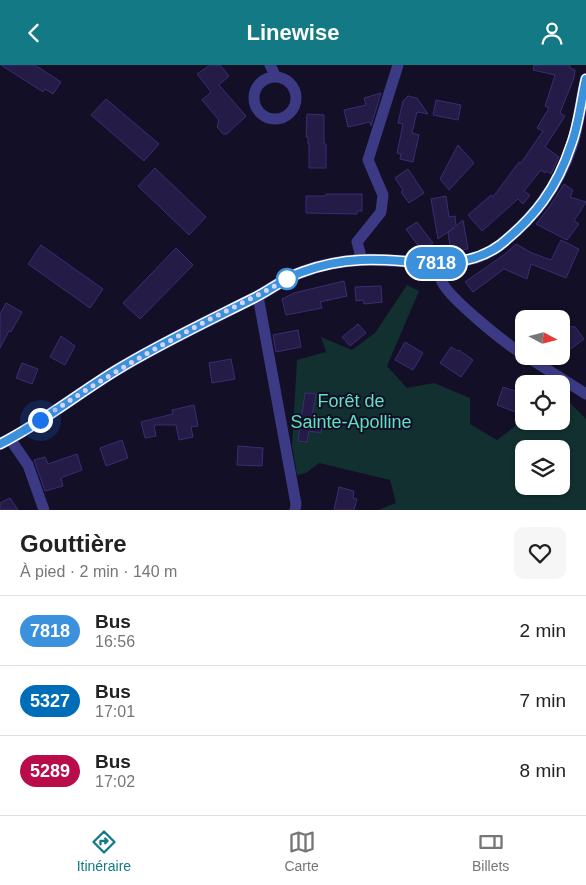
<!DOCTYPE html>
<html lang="fr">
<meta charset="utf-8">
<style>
:root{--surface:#fff;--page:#f6f6f6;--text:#222;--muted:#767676;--line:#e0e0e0;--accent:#137a85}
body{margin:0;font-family:Helvetica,sans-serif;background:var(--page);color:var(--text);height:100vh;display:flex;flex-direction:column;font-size:19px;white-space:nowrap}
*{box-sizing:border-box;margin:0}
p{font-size:16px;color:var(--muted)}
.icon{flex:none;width:28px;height:28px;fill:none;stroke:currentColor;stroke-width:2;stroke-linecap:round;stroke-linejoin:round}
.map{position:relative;height:445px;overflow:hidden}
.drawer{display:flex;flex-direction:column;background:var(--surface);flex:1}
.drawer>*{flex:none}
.badge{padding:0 10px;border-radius:16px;font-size:18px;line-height:32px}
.needle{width:32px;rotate:97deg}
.controls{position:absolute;left:515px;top:245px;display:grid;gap:10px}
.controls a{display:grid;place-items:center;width:55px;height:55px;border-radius:10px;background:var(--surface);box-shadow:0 1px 4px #0004;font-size:25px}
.you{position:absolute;width:25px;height:25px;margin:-12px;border:4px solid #fff;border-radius:50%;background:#1a73e8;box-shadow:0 0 0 8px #1a73e833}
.map>.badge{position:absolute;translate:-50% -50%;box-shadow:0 0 0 2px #fff}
.round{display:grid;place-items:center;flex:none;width:52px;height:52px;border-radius:10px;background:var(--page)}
.head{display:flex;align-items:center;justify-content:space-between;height:85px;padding:0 20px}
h1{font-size:24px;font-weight:600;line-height:38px}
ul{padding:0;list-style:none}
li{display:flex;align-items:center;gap:15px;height:70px;padding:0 20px;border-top:1px solid var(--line)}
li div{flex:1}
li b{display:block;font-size:19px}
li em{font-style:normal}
li .badge{min-width:55px;font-weight:700;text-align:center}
header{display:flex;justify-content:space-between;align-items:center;height:65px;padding:0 20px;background:var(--accent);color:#fff;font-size:22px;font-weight:600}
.tabs{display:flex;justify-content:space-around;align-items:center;height:70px;border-top:1px solid var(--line);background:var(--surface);font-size:14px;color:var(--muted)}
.tabs a{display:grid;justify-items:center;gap:2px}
.tabs .active{color:var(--accent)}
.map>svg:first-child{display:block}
</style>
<header><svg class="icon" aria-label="back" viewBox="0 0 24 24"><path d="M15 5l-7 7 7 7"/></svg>Linewise<svg class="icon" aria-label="person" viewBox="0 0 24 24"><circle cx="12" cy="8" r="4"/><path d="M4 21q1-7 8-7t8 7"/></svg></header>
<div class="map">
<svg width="586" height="445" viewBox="0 0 586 445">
<rect width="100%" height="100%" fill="#130f26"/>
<path fill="#12302f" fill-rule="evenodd" d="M407,220L419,226L387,301L407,323L434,318L470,333V359L497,375L524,354V356H561V329L586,354V445H378L396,438L390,415L319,398L306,408L297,410L292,380L297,295L326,287L321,272L352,285L375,268ZM524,384H561V421H524Z"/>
<path fill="#241b47" stroke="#3b2d73" d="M1,0H35L61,17L53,29L45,24L43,27Z
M210,0H220L229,11L219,20L246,51L227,69H223L217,62L219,55L202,35L211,27L197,9Z
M534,0H570V3L575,5L574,13L560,48L565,51L545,82L559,92L551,109L546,106L545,108L541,105L524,126L530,130L523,139L518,134L482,166L468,150L491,130L493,132L519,97L521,98L543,66L537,63L549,43L545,41L555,10L533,5Z
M381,28L371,61L370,57L348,62L344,45L366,40L364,33Z
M408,31L417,33L428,49L417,47L412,68L419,70L413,97L400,94L401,89L397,88L403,59L398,58L403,36Z
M106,34L159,79L144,96L91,50Z
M436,35L461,40L458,55L433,50Z
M307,49L324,50V79H326V103H309V79H308V72H306Z
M458,80L474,98L449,125L440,114Z
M155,103L206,152L189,170L138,121Z
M408,104L424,128L409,138L401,127L403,125L395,113Z
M564,119L573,125L570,132L586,137L574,156L579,159L567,175L536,159L550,141Z
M326,129H362V146H357V149L306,148V131H326Z
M446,131L449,152L455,151L456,161L463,155L468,184L451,187L448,168L455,162L438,174L431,134Z
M417,157L433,178L422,186L406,164Z
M561,175L579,184L566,213L531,199L527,214L504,204L473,227L465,217L505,189L516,179L532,188L551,195Z
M41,180L103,224L90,243L28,199Z
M176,183L193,200L140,254L123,238Z
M344,216L347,231L320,237L322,243L286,250L282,234L294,228Z
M381,221L382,237L364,239L363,235L356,236L355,222Z
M6,238L22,247L11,267L9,266L0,283V249Z
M358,259L366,268L350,281L342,272Z
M561,261L575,262L584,274L565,288L561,282Z
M298,265L301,282L276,287L273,270Z
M61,271L75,281L65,300L50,292Z
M405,277L423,288L413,305L395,295Z
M451,282L458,286L459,285L473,295L461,312L440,298Z
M231,294L235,314L212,318L209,298Z
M22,298L38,304L32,319L16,313Z
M503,322L524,329L518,348L497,340Z
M305,328L316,329L312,350L323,354L321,368L309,366L307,377L298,376Z
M194,340L198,361L191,362L193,372L179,375L176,360H154L156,371L145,373L141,357L173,349L172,345Z
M122,375L128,393L106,401L100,383Z
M238,381L263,383L262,401L237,400Z
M77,389L82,405L61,413L63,421L45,426L34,395L45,392L48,399Z
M339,422L354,426L353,433L357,434L354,445H334Z
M10,433L18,445H0V438Z"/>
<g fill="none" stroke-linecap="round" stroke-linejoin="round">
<path stroke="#3d3a85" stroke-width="11" d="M270,0L276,12
M254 33a21 21 0 1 1 42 0a21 21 0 1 1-42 0Z
M362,195L357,177L381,147L383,130L368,95L398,0
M441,198C441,204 440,212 442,217C450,234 506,279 524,290
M258,231L296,439L295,445
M526,291L586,329
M10,374L28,400L44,445"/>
<path stroke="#3d3a85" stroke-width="12" d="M0,379C40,359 76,330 115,306C159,279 206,257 252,234C269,226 284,213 302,207C321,200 340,196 361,195C407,192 460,211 500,180C535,152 557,123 572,80C579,59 581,35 586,14"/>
</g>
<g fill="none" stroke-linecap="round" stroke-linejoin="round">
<defs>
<path id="line" d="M0,379C40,359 76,330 115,306C159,279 206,257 252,234C269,226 284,213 302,207C321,200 340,196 361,195C407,192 460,210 500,180C535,152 557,123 571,80C579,59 581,35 586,14"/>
</defs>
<use href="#line" stroke="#fff" stroke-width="11"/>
<use href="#line" stroke="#3c91dc" stroke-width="8"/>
<path stroke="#d9d4ff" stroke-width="5" stroke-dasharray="0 9" d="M40,355C88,323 137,293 188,266C222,247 257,232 290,212L287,214"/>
</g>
<circle fill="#fff" stroke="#3c91dc" stroke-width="2.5" cx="287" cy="214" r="10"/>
<g text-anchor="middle" stroke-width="4" stroke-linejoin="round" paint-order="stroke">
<g font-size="18" fill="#5fe0c0" stroke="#130f26">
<text x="351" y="342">Forêt de<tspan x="351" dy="21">Sainte-Apolline</tspan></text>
</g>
</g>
</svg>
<div class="controls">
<a><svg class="needle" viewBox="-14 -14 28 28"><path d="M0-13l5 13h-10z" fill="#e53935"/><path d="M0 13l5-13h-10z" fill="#767676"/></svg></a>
<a><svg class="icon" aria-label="locate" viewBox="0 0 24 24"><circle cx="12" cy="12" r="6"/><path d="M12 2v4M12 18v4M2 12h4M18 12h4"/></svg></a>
<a><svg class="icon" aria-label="layers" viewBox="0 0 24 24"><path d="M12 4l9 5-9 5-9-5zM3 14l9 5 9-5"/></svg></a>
</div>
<div class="you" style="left:40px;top:355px"></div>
<b class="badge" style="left:436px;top:198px;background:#3c91dc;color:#fff">7818</b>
</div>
<section class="drawer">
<div class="head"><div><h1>Gouttière</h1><p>À pied · 2 min · 140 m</p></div><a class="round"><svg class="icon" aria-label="heart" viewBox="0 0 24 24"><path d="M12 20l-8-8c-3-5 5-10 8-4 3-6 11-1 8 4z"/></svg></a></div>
<ul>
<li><span class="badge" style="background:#3c91dc;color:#fff">7818</span><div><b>Bus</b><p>16:56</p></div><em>2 min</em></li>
<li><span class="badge" style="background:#006db8;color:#fff">5327</span><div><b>Bus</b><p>17:01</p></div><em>7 min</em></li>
<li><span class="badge" style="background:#b80c4b;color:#fff">5289</span><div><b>Bus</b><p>17:02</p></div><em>8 min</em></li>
</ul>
</section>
<nav class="tabs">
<a class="active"><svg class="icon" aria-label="directions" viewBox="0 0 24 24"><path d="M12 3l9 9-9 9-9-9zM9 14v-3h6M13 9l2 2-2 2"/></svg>Itinéraire</a>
<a><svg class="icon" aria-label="map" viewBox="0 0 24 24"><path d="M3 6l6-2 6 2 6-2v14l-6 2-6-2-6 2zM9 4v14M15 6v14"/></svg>Carte</a>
<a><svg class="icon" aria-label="tickets" viewBox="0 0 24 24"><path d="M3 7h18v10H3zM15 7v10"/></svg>Billets</a>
</nav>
